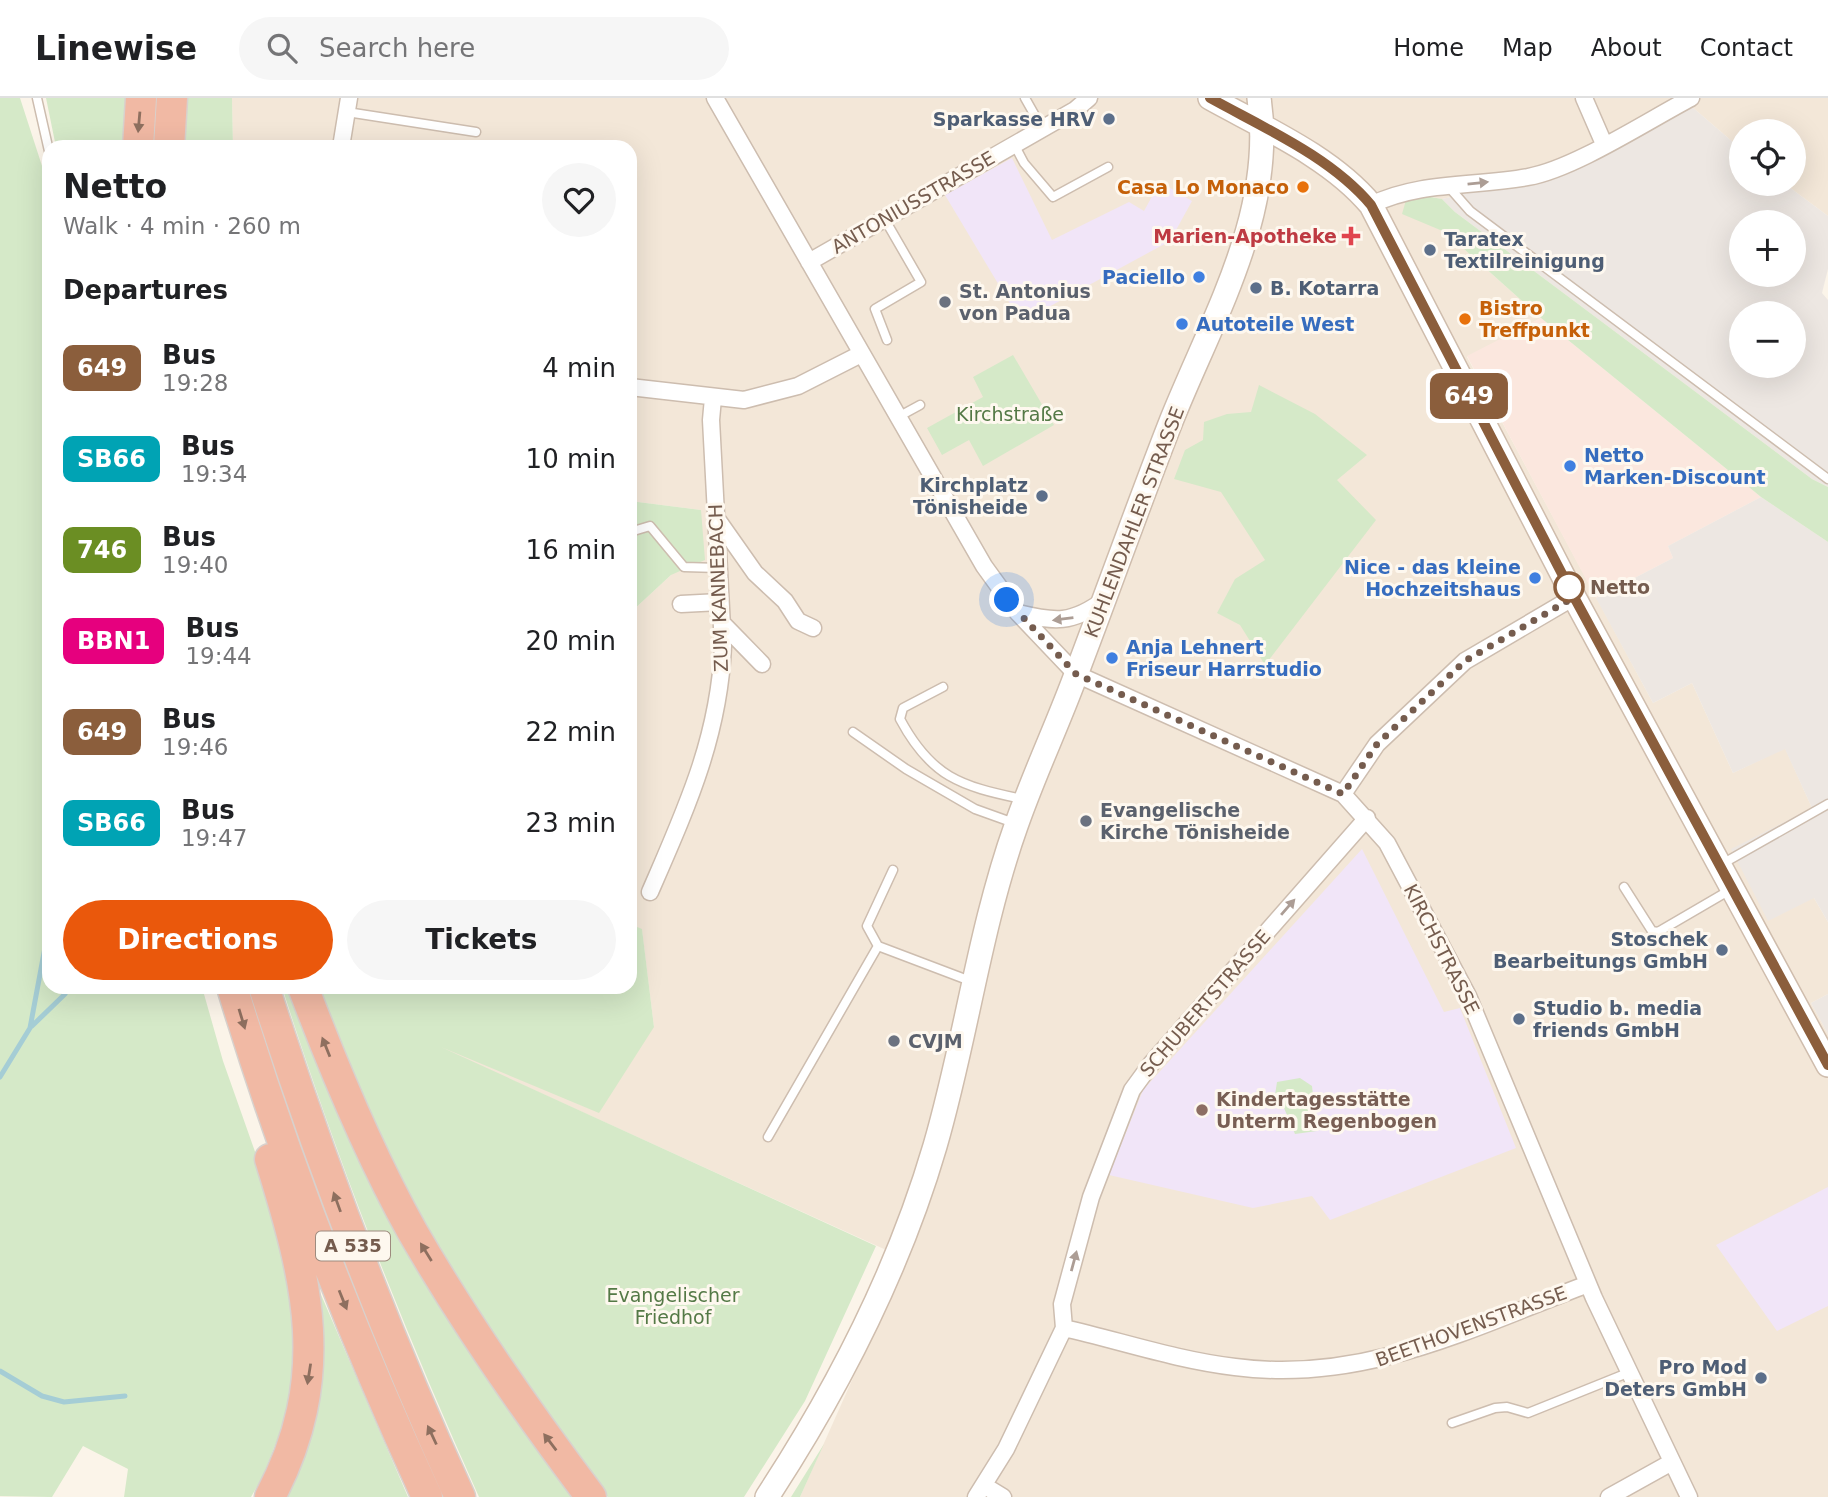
<!DOCTYPE html>
<meta charset="utf-8">
<style>
:root{--surface:#fff;--page:#f6f6f6;--text:#202124;--muted:#757577;--line:#e0e0e0;--accent:#ea580c}
body{margin:0;font-family:"DejaVu Sans",sans-serif;background:var(--page);color:var(--text);height:100vh;display:flex;flex-direction:column;font-size:26px;white-space:nowrap}
*{box-sizing:border-box;margin:0}
p{font-size:23px;color:var(--muted)}
.icon{flex:none;width:38px;height:38px;fill:none;stroke:currentColor;stroke-width:2;stroke-linecap:round;stroke-linejoin:round}
.map{position:relative;flex:1;overflow:hidden}
.panel{position:absolute;left:42px;top:42px;width:595px;height:854px;display:flex;flex-direction:column;background:var(--surface);border-radius:21px;box-shadow:0 7px 28px #0002}
.panel>*{flex:none}
.badge{padding:0 14px;border-radius:10px;font-size:24px;line-height:46px}
.tools{position:absolute;left:1729px;top:21px;display:grid;gap:14px}
.tools a{display:grid;place-items:center;width:77px;height:77px;border-radius:50%;background:var(--surface);box-shadow:0 7px 28px #0002;font-size:35px}
.you{position:absolute;width:35px;height:35px;margin:-18px;border:5px solid #fff;border-radius:50%;background:#1a73e8;box-shadow:0 0 0 10px #1a73e833}
.map>.badge{position:absolute;translate:-50% -50%;box-shadow:0 0 0 4px #fff}
h2{padding:0 21px;font-size:26px;line-height:63px}
.round{display:grid;place-items:center;flex:none;width:74px;height:74px;border-radius:37px;background:var(--page)}
.head{display:flex;align-items:center;justify-content:space-between;height:119px;padding:0 21px}
h1{font-size:33px;font-weight:700;line-height:52px}
.action{display:flex;gap:14px;margin-top:auto;padding:14px 21px}
.action a{flex:1;height:80px;border-radius:42px;background:var(--accent);color:#fff;font-size:28px;font-weight:700;line-height:80px;text-align:center}
.action a+a{background:var(--page);color:var(--text)}
ul{padding:0;list-style:none}
li{display:flex;align-items:center;gap:21px;height:91px;padding:0 21px}
li div{flex:1}
li b{display:block;font-size:26px}
li em{font-style:normal}
li .badge{min-width:77px;font-weight:700;text-align:center}
header{display:flex;align-items:center;gap:42px;box-sizing:border-box;height:98px;padding:0 35px;background:var(--surface);border-bottom:2px solid var(--line)}
header strong{font-size:33px}
nav{display:flex;gap:38px;margin-inline-start:auto;font-size:24px}
.search{width:490px;height:63px;background:var(--page);display:flex;align-items:center;gap:18px;box-sizing:border-box;padding:0 24px;border-radius:38px;color:var(--muted);font-size:26px}
.map>svg:first-child{display:block}
</style>
<header>
<strong>Linewise</strong>
<div class="search"><svg class="icon" aria-label="search" viewBox="0 0 24 24"><circle cx="10" cy="10" r="6"/><path d="M15 15l6 6"/></svg>Search here</div>
<nav><a>Home</a><a>Map</a><a>About</a><a>Contact</a></nav>
</header>
<div class="map">
<svg width="1828" height="1399" viewBox="0 0 1828 1399">
<rect width="100%" height="100%" fill="#fbf4e9"/>
<path fill="#f3e7d8" d="M232,0H1828V118L1785,86H1794V33H1741V51L1691,8L1533,87L1472,94L1442,101L1408,95L1445,134L1541,220L1467,259L1653,605L1692,585L1733,675L1785,650L1812,710L1814,800L1828,824V896L1811,905L1828,936V1399H800L906,1161L406,934L654,929L642,832L630,826V515L671,477L701,412L630,403V49H233Z"/>
<path fill="#fbe7de" d="M1541,220L1761,399L1668,448L1673,460L1596,500L1467,258Z"/>
<path fill="#ede7e2" fill-rule="evenodd" d="M1691,8L1741,51V86H1785L1828,118V171L1822,195L1828,202V389L1812,381L1455,114L1442,101L1472,94L1533,87ZM1741,124H1794V177H1741ZM1741,215H1794V268H1741Z
M1761,399L1828,444V824L1814,800L1768,823L1731,751L1812,710L1785,651L1733,675L1692,585L1653,605L1596,500L1673,460L1668,448Z
M1828,896V936L1811,905Z"/>
<path fill="#f1e5f8" d="M1012,60L1052,142L1129,104L1144,113L1160,84L1192,103L1170,143L1021,224L945,97Z
M1362,751L1444,914L1460,910L1516,1050L1330,1122L1312,1098L1253,1110L1109,1077L1143,992Z
M1828,1089V1208L1777,1233L1716,1147Z"/>
<path fill="#d5e9c8" d="M0,0H20L43,71L49,108V889H202L223,963L265,1082L296,1214L292,1304L263,1378L251,1399H124L128,1371L83,1348L52,1399L0,1398Z
M46,0H232L233,49H56Z
M1408,95L1442,101L1455,114L1812,381L1828,389V444L1761,399L1541,220L1445,134L1402,116Z
M1013,257L1054,327L983,368L969,342L942,357L927,330L983,299L973,279Z
M1259,287L1315,316L1367,357L1337,382L1376,422L1265,567L1240,527L1217,515L1235,481L1265,462L1221,394L1174,381L1185,352L1203,342L1204,324L1227,316L1251,314Z
M630,403L701,412L705,462L671,477L630,515Z
M630,826L642,831L654,929L599,1015L441,949L876,1148L805,1303L744,1399H608L603,1394L480,1223L400,1084L317,889H630Z
M282,889H293L577,1399H479C404,1232 337,1063 282,889Z
M1300,980L1312,988L1317,1033L1295,1036L1284,1010L1275,997L1277,984Z
M316,1185L408,1399H285Z
M824,1346L800,1399H791Z"/>
<g fill="none" stroke-linecap="round" stroke-linejoin="round">
<path stroke="#a5cdd5" stroke-width="5" d="M32,928L65,896
M0,979L30,930L49,828
M0,1273L42,1298L64,1304L125,1298"/>
<defs>
<path id="lane" d="M37,0L49,53
M1025,0L1042,30
M347,14L476,34
M1014,46L1024,65L1053,99L1108,69
M1448,88L1470,113L1828,381
M884,120L921,184L875,211L887,242
M898,319L920,307
M630,434L650,428L684,469L719,470
M943,589L903,610L900,621C931,679 960,688 1022,701
M853,634L906,671L975,711L1014,725
M1722,766L1828,706
M1624,789L1652,833L1658,834L1730,792
M878,848L867,828L893,772
M768,1039L878,848L973,884
M1452,1325L1495,1310L1507,1309L1528,1315L1630,1274"/>
<path id="street" d="M715,0L984,468L1018,515L1076,576L1343,696L1387,745L1468,898L1594,1200L1689,1399
M1584,0L1604,46
M341,49L349,0
M1371,107C1420,83 1475,89 1528,79C1574,71 1647,23 1691,0
M809,164L1075,12L1089,0
M630,289L744,302L798,288L861,256
M717,421L755,475L785,503L798,523L813,530
M681,506L720,504
M1018,515C1055,524 1072,526 1104,502
M722,525L762,566
M1343,696L1377,646L1465,563L1574,499
M650,794C686,711 719,640 723,548L711,322L713,300
M1064,1230C1121,1243 1176,1262 1235,1269C1364,1286 1471,1230 1588,1186
M985,1388L1003,1399
M976,1399L1006,1351L1064,1230L1062,1206L1091,1099L1132,992L1151,966L1367,720
M1609,1399L1672,1364"/>
<path id="secondary" d="M1210,0C1264,30 1331,59 1371,107L1574,499L1828,967
M767,1399C837,1292 899,1171 935,1048C966,942 979,832 1016,728C1034,676 1058,626 1077,574C1109,490 1139,405 1172,321C1213,219 1276,114 1259,0"/>
<path id="highway" d="M138,49L141,0
M169,49L172,0
M232,889C285,1063 351,1234 427,1399
M264,889C320,1063 384,1233 460,1399
M303,889C334,971 369,1056 412,1133C465,1225 527,1314 591,1399
M270,1061C308,1183 333,1279 270,1399"/>
</defs>
<use href="#lane" stroke="#cdbdaf" stroke-width="11"/>
<use href="#street" stroke="#cdbdaf" stroke-width="19"/>
<use href="#secondary" stroke="#cfbdad" stroke-width="26"/>
<use href="#highway" stroke="#d8d1cd" stroke-width="33"/>
<use href="#lane" stroke="#fff" stroke-width="8"/>
<use href="#street" stroke="#fff" stroke-width="16"/>
<use href="#secondary" stroke="#fff" stroke-width="23"/>
<use href="#highway" stroke="#f1b9a4" stroke-width="30"/>
</g>
<defs><path id="oneway-solid" d="M-6-.8H1V-3.2L6.5 0L1 3.2V.8H-6Z" transform="scale(1.75)"/></defs>
<g fill="#8e6f5f">
<use href="#oneway-solid" transform="translate(139 24) rotate(95)"/>
<use href="#oneway-solid" transform="translate(242 921) rotate(73)"/>
<use href="#oneway-solid" transform="translate(326 949) rotate(-112)"/>
<use href="#oneway-solid" transform="translate(337 1104) rotate(-110)"/>
<use href="#oneway-solid" transform="translate(426 1154) rotate(-122)"/>
<use href="#oneway-solid" transform="translate(343 1202) rotate(68)"/>
<use href="#oneway-solid" transform="translate(309 1276) rotate(99)"/>
<use href="#oneway-solid" transform="translate(432 1337) rotate(-115)"/>
<use href="#oneway-solid" transform="translate(550 1344) rotate(-127)"/>
</g>
<g fill="#ac9d95">
<use href="#oneway-solid" transform="translate(1478 85) rotate(-6)"/>
<use href="#oneway-solid" transform="translate(1063 521) rotate(173)"/>
<use href="#oneway-solid" transform="translate(1288 809) rotate(-49)"/>
<use href="#oneway-solid" transform="translate(1074 1163) rotate(-75)"/>
</g>
<g fill="none" stroke-linecap="round" stroke-linejoin="round">
<defs>
<path id="line" d="M1210,0C1264,30 1331,59 1371,107L1574,499L1828,967"/>
</defs>
<use href="#line" stroke="#fff" stroke-width="16"/>
<use href="#line" stroke="#8b5e3c" stroke-width="10"/>
<path stroke="#755c4e" stroke-width="7" stroke-dasharray="0 12.6" d="M1007,502L1076,576L1343,696L1377,646L1465,563L1574,499L1569,489"/>
</g>
<g fill="#5c6f8a" stroke="#fef8ef" stroke-width="2.5">
<circle cx="1109" cy="21" r="7"/>
<circle cx="1430" cy="152" r="7"/>
<circle cx="1256" cy="190" r="7"/>
<circle cx="1042" cy="398" r="7"/>
<circle cx="1722" cy="852" r="7"/>
<circle cx="1519" cy="921" r="7"/>
<circle cx="1761" cy="1280" r="7"/>
</g>
<g fill="#e8710a" stroke="#fef8ef" stroke-width="2.5">
<circle cx="1303" cy="89" r="7"/>
<circle cx="1465" cy="221" r="7"/>
</g>
<path fill="#e0444e" stroke="#fef8ef" stroke-width="2.5" d="M1347.5 127.5h7v7h7v7h-7v7h-7v-7h-7v-7h7z"/>
<g fill="#3f7fe0" stroke="#fef8ef" stroke-width="2.5">
<circle cx="1199" cy="179" r="7"/>
<circle cx="1182" cy="226" r="7"/>
<circle cx="1570" cy="368" r="7"/>
<circle cx="1535" cy="480" r="7"/>
<circle cx="1112" cy="560" r="7"/>
</g>
<g fill="#6b7280" stroke="#fef8ef" stroke-width="2.5">
<circle cx="945" cy="204" r="7"/>
<circle cx="1086" cy="723" r="7"/>
<circle cx="894" cy="943" r="7"/>
</g>
<circle fill="#fff" stroke="#8b5e3c" stroke-width="3.5" cx="1569" cy="489" r="14"/>
<circle fill="#8d6e63" stroke="#fef8ef" stroke-width="2.5" cx="1202" cy="1012" r="7"/>
<g text-anchor="middle" stroke-width="6" stroke-linejoin="round" paint-order="stroke">
<rect fill="#fef8ef" stroke="#9e8b7e" stroke-width="2" x="316" y="1133.5" width="74" height="29" rx="5"/>
<g font-size="18" font-weight="bold" fill="#755c4e">
<text x="353" y="1154">A 535</text>
</g>
<g font-size="19" font-weight="bold" fill="#4e5e75" stroke="#fef8ef" text-anchor="end">
<text x="1095" y="28">Sparkasse HRV</text>
<text x="1444" y="148" text-anchor="start">Taratex<tspan x="1444" dy="22">Textilreinigung</tspan></text>
<text x="1270" y="197" text-anchor="start">B. Kotarra</text>
<text x="1028" y="394">Kirchplatz<tspan x="1028" dy="22">Tönisheide</tspan></text>
<text x="1708" y="848">Stoschek<tspan x="1708" dy="22">Bearbeitungs GmbH</tspan></text>
<text x="1533" y="917" text-anchor="start">Studio b. media<tspan x="1533" dy="22">friends GmbH</tspan></text>
<text x="1747" y="1276">Pro Mod<tspan x="1747" dy="22">Deters GmbH</tspan></text>
</g>
<g font-size="19" font-weight="bold" fill="#c56008" stroke="#fef8ef" text-anchor="end">
<text x="1289" y="96">Casa Lo Monaco</text>
<text x="1479" y="217" text-anchor="start">Bistro<tspan x="1479" dy="22">Treffpunkt</tspan></text>
</g>
<g font-size="19" fill="#755c4e" stroke="#fef8ef">
<text transform="translate(913 104) rotate(-30)" y="7">ANTONIUSSTRASSE</text>
<text transform="translate(1134 424) rotate(-69)" y="7">KUHLENDAHLER STRASSE</text>
<text transform="translate(718 490) rotate(-92)" y="7">ZUM KANNEBACH</text>
<text transform="translate(1442 851) rotate(63)" y="7">KIRCHSTRASSE</text>
<text transform="translate(1205 905) rotate(-49)" y="7">SCHUBERTSTRASSE</text>
<text transform="translate(1471 1228) rotate(-20)" y="7">BEETHOVENSTRASSE</text>
</g>
<g font-size="19" font-weight="bold" fill="#be3a42" stroke="#fef8ef" text-anchor="end">
<text x="1337" y="145">Marien-Apotheke</text>
</g>
<g font-size="19" font-weight="bold" fill="#366cbe" stroke="#fef8ef" text-anchor="start">
<text x="1185" y="186" text-anchor="end">Paciello</text>
<text x="1196" y="233">Autoteile West</text>
<text x="1584" y="364">Netto<tspan x="1584" dy="22">Marken-Discount</tspan></text>
<text x="1521" y="476" text-anchor="end">Nice - das kleine<tspan x="1521" dy="22">Hochzeitshaus</tspan></text>
<text x="1126" y="556">Anja Lehnert<tspan x="1126" dy="22">Friseur Harrstudio</tspan></text>
</g>
<g font-size="19" font-weight="bold" fill="#5b616d" stroke="#fef8ef" text-anchor="start">
<text x="959" y="200">St. Antonius<tspan x="959" dy="22">von Padua</tspan></text>
<text x="1100" y="719">Evangelische<tspan x="1100" dy="22">Kirche Tönisheide</tspan></text>
<text x="908" y="950">CVJM</text>
</g>
<g font-size="19" fill="#547946" stroke="#fef8ef">
<text x="1010" y="323">Kirchstraße</text>
<text x="673" y="1204">Evangelischer<tspan x="673" dy="22">Friedhof</tspan></text>
</g>
<g font-size="19" font-weight="bold" fill="#755c4e" stroke="#fef8ef" text-anchor="start">
<text x="1590" y="496">Netto</text>
</g>
<g font-size="19" font-weight="bold" fill="#785e54" stroke="#fef8ef" text-anchor="start">
<text x="1216" y="1008">Kindertagesstätte<tspan x="1216" dy="22">Unterm Regenbogen</tspan></text>
</g>
</g>
</svg>
<div class="tools">
<a><svg class="icon" aria-label="locate" viewBox="0 0 24 24"><circle cx="12" cy="12" r="6"/><path d="M12 2v4M12 18v4M2 12h4M18 12h4"/></svg></a>
<a>+</a>
<a>−</a>
</div>
<div class="you" style="left:1007px;top:502px"></div>
<b class="badge" style="left:1469px;top:298px;background:#8b5e3c;color:#fff">649</b>
<section class="panel">
<div class="head"><div><h1>Netto</h1><p>Walk · 4 min · 260 m</p></div><a class="round"><svg class="icon" aria-label="heart" viewBox="0 0 24 24"><path d="M12 20l-8-8c-3-5 5-10 8-4 3-6 11-1 8 4z"/></svg></a></div>
<h2>Departures</h2>
<ul>
<li><span class="badge" style="background:#8b5e3c;color:#fff">649</span><div><b>Bus</b><p>19:28</p></div><em>4 min</em></li>
<li><span class="badge" style="background:#00a3b4;color:#fff">SB66</span><div><b>Bus</b><p>19:34</p></div><em>10 min</em></li>
<li><span class="badge" style="background:#6b8e23;color:#fff">746</span><div><b>Bus</b><p>19:40</p></div><em>16 min</em></li>
<li><span class="badge" style="background:#e6007e;color:#fff">BBN1</span><div><b>Bus</b><p>19:44</p></div><em>20 min</em></li>
<li><span class="badge" style="background:#8b5e3c;color:#fff">649</span><div><b>Bus</b><p>19:46</p></div><em>22 min</em></li>
<li><span class="badge" style="background:#00a3b4;color:#fff">SB66</span><div><b>Bus</b><p>19:47</p></div><em>23 min</em></li>
</ul>
<div class="action"><a>Directions</a><a>Tickets</a></div>
</section>
</div>
